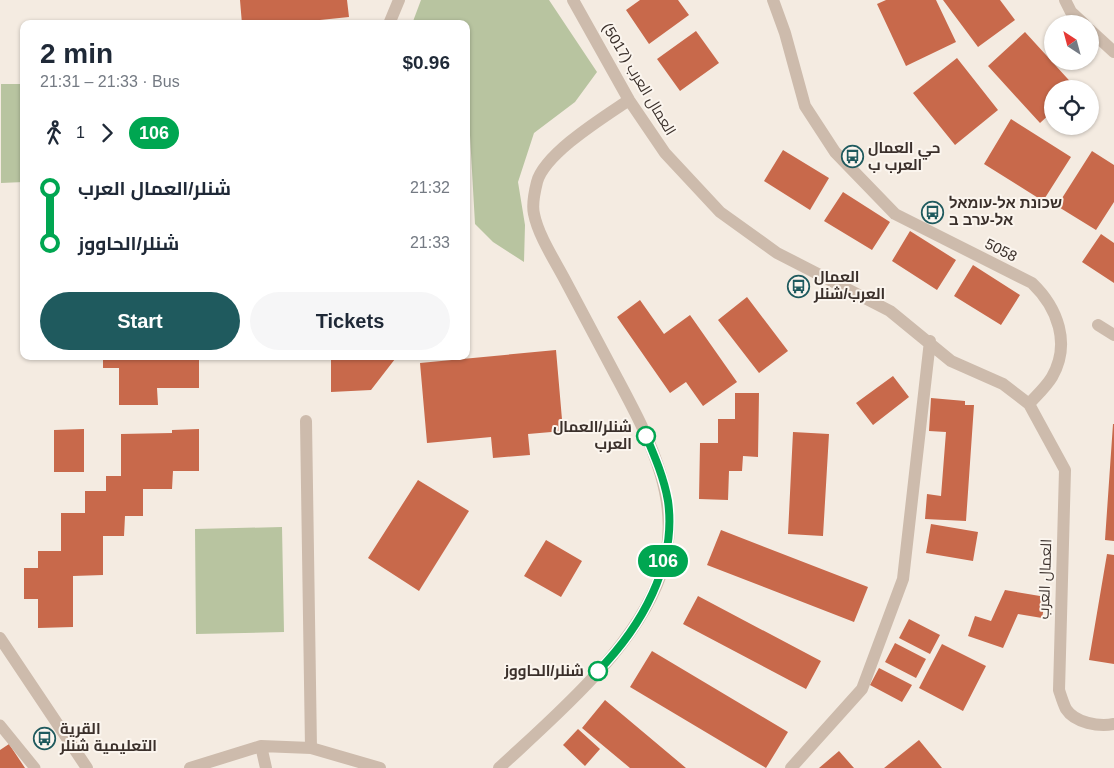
<!DOCTYPE html>
<meta charset="utf-8">
<style>
:root{--surface:#fff;--page:#f6f6f7;--text:#1f2937;--muted:#747a83;--accent:#1f5a5e}
body{margin:0;font-family:Arial,Cairo,Heebo,sans-serif;background:var(--page);color:var(--text);height:100vh;display:flex;flex-direction:column;font-size:19px;white-space:nowrap}
*{box-sizing:border-box;margin:0}
p{font-size:16px;color:var(--muted)}
.icon{flex:none;width:28px;height:28px;fill:none;stroke:currentColor;stroke-width:2;stroke-linecap:round;stroke-linejoin:round}
.map{position:relative;flex:1;overflow:hidden}
.panel{position:absolute;left:20px;top:20px;width:450px;height:340px;display:flex;flex-direction:column;background:var(--surface);border-radius:10px;box-shadow:0 1px 4px #0004}
.panel>*{flex:none}
.badge{padding:0 10px;border-radius:16px;font-size:18px;line-height:32px}
.needle{width:32px;rotate:324deg}
.controls{position:absolute;left:1044px;top:15px;display:grid;gap:10px}
.controls a{display:grid;place-items:center;width:55px;height:55px;border-radius:50%;background:var(--surface);box-shadow:0 1px 4px #0004;font-size:25px}
.map>.badge{position:absolute;translate:-50% -50%;box-shadow:0 0 0 2px #fff}
.legs{display:flex;align-items:center;gap:8px;height:55px;padding:0 20px;font-size:16px}
.legs p{margin-inline-start:auto}
.headline{display:flex;align-items:center;justify-content:space-between;height:85px;padding:0 20px}
h1{font-size:28px;font-weight:700;line-height:38px}
.cta{display:flex;gap:10px;margin-top:auto;padding:10px 20px}
.cta a{flex:1;height:58px;border-radius:30px;background:var(--accent);color:#fff;font-size:20px;font-weight:700;line-height:58px;text-align:center}
.cta a+a{background:var(--page);color:var(--text)}
ul{padding:0 20px;list-style:none}
li{display:flex;align-items:center;gap:18px;height:55px;font-size:19px}
li i{display:grid;place-items:center;width:8px;height:100%;margin:0 6px;background:currentColor}
li i::after{content:'';width:12px;height:12px;margin:-6px;border:4px solid;border-radius:50%;background:var(--surface)}
li p{margin-inline-start:auto}
li:first-child i{background:linear-gradient(#0000 50%,currentColor 0)}
li:last-child i{background:linear-gradient(currentColor 50%,#0000 0)}
.map>svg:first-child{display:block}
</style>
<div class="map">
<svg width="1114" height="768" viewBox="0 0 1114 768">
<rect width="100%" height="100%" fill="#f4ebe1"/>
<path fill="#b8c4a0" d="M421,0H549L597,72L575,102L534,133L518,182L525,225L524,262L493,242L475,224L468,100H466V24H412Z
M1,84H24V182L1,183Z
M282,527L284,632L196,634L195,529Z"/>
<path fill="#c8694b" d="M240,0H347L349,17L320,20V24H242Z
M640,0H678L689,15L649,44L626,10Z
M886,0H936L956,42L906,66L877,4Z
M943,0H1000L1015,20L978,47Z
M696,31L719,63L680,91L657,59Z
M1025,32L1077,89H1052V112L1040,123L988,66Z
M957,58L998,110L955,145L913,93Z
M1011,119L1071,157L1043,201L984,164Z
M783,150L829,178L810,210L764,181Z
M1092,151L1114,165V202L1096,230L1057,206Z
M843,192L890,222L872,250L824,221Z
M910,231L956,260L937,290L892,261Z
M1101,234L1114,243V283L1082,262Z
M973,265L1020,295L1001,325L954,296Z
M747,297L788,351L759,373L718,320Z
M640,300L664,334L690,315L737,382L703,406L686,382L670,393L617,317Z
M556,350L563,431L528,434L530,455L493,458L491,437L427,443L420,363Z
M103,356H199V388H157L158,405H119V368H103Z
M395,359L371,390L331,392V360Z
M893,376L909,397L873,425L856,403Z
M735,393H759L758,457L743,456L742,471H729L728,500L699,499L700,443H718V419H735Z
M931,398L965,401V405H974L966,521L925,519L927,494L941,496L946,432L929,431Z
M1113,424H1114V541L1105,540Z
M84,429V472H54V430Z
M199,429V471H173L172,489H143V516H125L124,536H103V575L73,576V627L38,628V599H24V568H38V551H61V513H85V491H106V476H121V434L172,433V430Z
M793,432L829,434L823,536L788,534Z
M418,480L469,511L419,591L368,558Z
M931,524L978,532L973,561L926,553Z
M721,530L868,587L854,622L707,565Z
M546,540L582,561L561,597L524,576Z
M1107,554L1114,555V664L1089,660Z
M1005,590L1046,597L1042,618L1018,614L1003,648L968,636L975,616L991,621Z
M698,596L821,661L806,689L683,624Z
M909,619L940,635L930,654L899,638Z
M895,643L926,659L916,678L885,662Z
M942,644L986,666L963,711L919,688Z
M652,651L788,732L766,768L630,687Z
M879,668L912,685L902,702L870,685Z
M605,700L686,768H630L582,728Z
M578,729L600,749L585,766L563,745Z
M919,740L942,768H884Z
M9,744L25,768H0V750Z
M839,751L854,768H819Z"/>
<g fill="none" stroke-linecap="round" stroke-linejoin="round">
<path stroke="#cdbbac" stroke-width="11" d="M0,725L35,768"/>
<path stroke="#cdbbac" stroke-width="12" d="M573,0L629,100L665,153L720,212L777,253L890,311L951,361L1003,384L1029,404L1065,470L1059,690C1061,696 1063,703 1066,709C1075,723 1099,727 1114,724
M773,0L785,33L805,106L835,152L895,214L1032,283C1058,308 1071,344 1052,377C1046,387 1036,396 1029,404
M1065,0L1071,12L1084,24
M389,24L399,0
M1090,30L1114,52
M1098,325L1114,335
M306,421L311,748
M0,638L87,768
M261,746L266,768
M190,768L261,746L311,748L380,768
M499,768C556,715 635,649 661,574C685,503 649,438 616,376C599,344 582,312 565,280C555,261 538,235 534,214C532,206 535,190 537,182C545,153 604,117 629,100
M791,768L862,689L903,579L930,341"/>
</g>
<g fill="none" stroke-linecap="round" stroke-linejoin="round">
<defs>
<path id="line-1" d="M598,671C641,627 677,565 668,501C664,478 655,457 646,436"/>
</defs>
<use href="#line-1" stroke="#fff" stroke-width="11"/>
<use href="#line-1" stroke="#00a651" stroke-width="8"/>
</g>
<defs>
<symbol id="bus-ring" viewBox="-11 -11 22 22"><circle r="9.5" fill="#fbf5ee" stroke="#1f5a5e" stroke-width="1.5"/><path d="M-5-6H5V4H4V6H2V4H-2V6H-4V4H-5ZM-3.5-4V0h7V-4ZM-3.5 1.2v1.5H-2V1.2ZM2 1.2v1.5H3.5V1.2Z" fill="#1f5a5e"/></symbol>
</defs>
<g fill-rule="evenodd">
<use href="#bus-ring" x="840" y="144" width="25" height="25"/>
<use href="#bus-ring" x="920" y="200" width="25" height="25"/>
<use href="#bus-ring" x="786" y="274" width="25" height="25"/>
<use href="#bus-ring" x="32" y="726" width="25" height="25"/>
</g>
<g fill="#fff" stroke="#00a651" stroke-width="2.5">
<circle cx="646" cy="436" r="9"/>
<circle cx="598" cy="671" r="9"/>
</g>
<g text-anchor="middle" stroke-width="4" stroke-linejoin="round" paint-order="stroke">
<g font-size="15" fill="#3b302b" stroke="#fbf5ee">
<text transform="translate(639 79) rotate(59)" y="5">العمال العرب (5017)</text>
<text transform="translate(1001 250) rotate(27)" y="5">5058</text>
<text transform="translate(1045 579) rotate(-88)" y="5">العمال العرب</text>
</g>
<g font-size="15" font-weight="bold" fill="#3b302b" stroke="#fbf5ee" text-anchor="start">
<text x="868" y="153">حي العمال<tspan x="868" dy="17">العرب ب</tspan></text>
<text x="949" y="208">שכונת אל-עומאל<tspan x="949" dy="17">אל-ערב ב</tspan></text>
<text x="814" y="282">العمال<tspan x="814" dy="17">العرب/شنلر</tspan></text>
<text x="60" y="734">القرية<tspan x="60" dy="17">التعليمية شنلر</tspan></text>
</g>
<g font-size="15" font-weight="bold" fill="#3b302b" stroke="#fbf5ee" text-anchor="end">
<text x="632" y="432">شنلر/العمال<tspan x="632" dy="17">العرب</tspan></text>
<text x="584" y="676">شنلر/الحاووز</text>
</g>
</g>
</svg>
<div class="controls">
<a><svg class="needle" viewBox="-14 -14 28 28"><path d="M0-13l5 13h-10z" fill="#e53935"/><path d="M0 13l5-13h-10z" fill="#747a83"/></svg></a>
<a><svg class="icon" aria-label="locate" viewBox="0 0 24 24"><circle cx="12" cy="12" r="6"/><path d="M12 2v4M12 18v4M2 12h4M18 12h4"/></svg></a>
</div>
<b class="badge" style="left:663px;top:561px;background:#00a651;color:#fff">106</b>
<section class="panel">
<div class="headline"><div><h1>2 min</h1><p>21:31 – 21:33 · Bus</p></div><b>$0.96</b></div>
<div class="legs"><svg class="icon" aria-label="walk" viewBox="0 0 24 24"><circle cx="13" cy="4" r="2"/><path d="M13 8l-2 6 4 7M11 14l-3 7M7 12l3-4h3l4 4"/></svg>1<svg class="icon" aria-label="forward" viewBox="0 0 24 24"><path d="M9 5l7 7-7 7"/></svg><b class="badge" style="background:#00a651;color:#fff">106</b></div>
<ul>
<li><i style="color:#00a651"></i><b>شنلر/العمال العرب</b><p>21:32</p></li>
<li><i style="color:#00a651"></i><b>شنلر/الحاووز</b><p>21:33</p></li>
</ul>
<div class="cta"><a>Start</a><a>Tickets</a></div>
</section>
</div>
